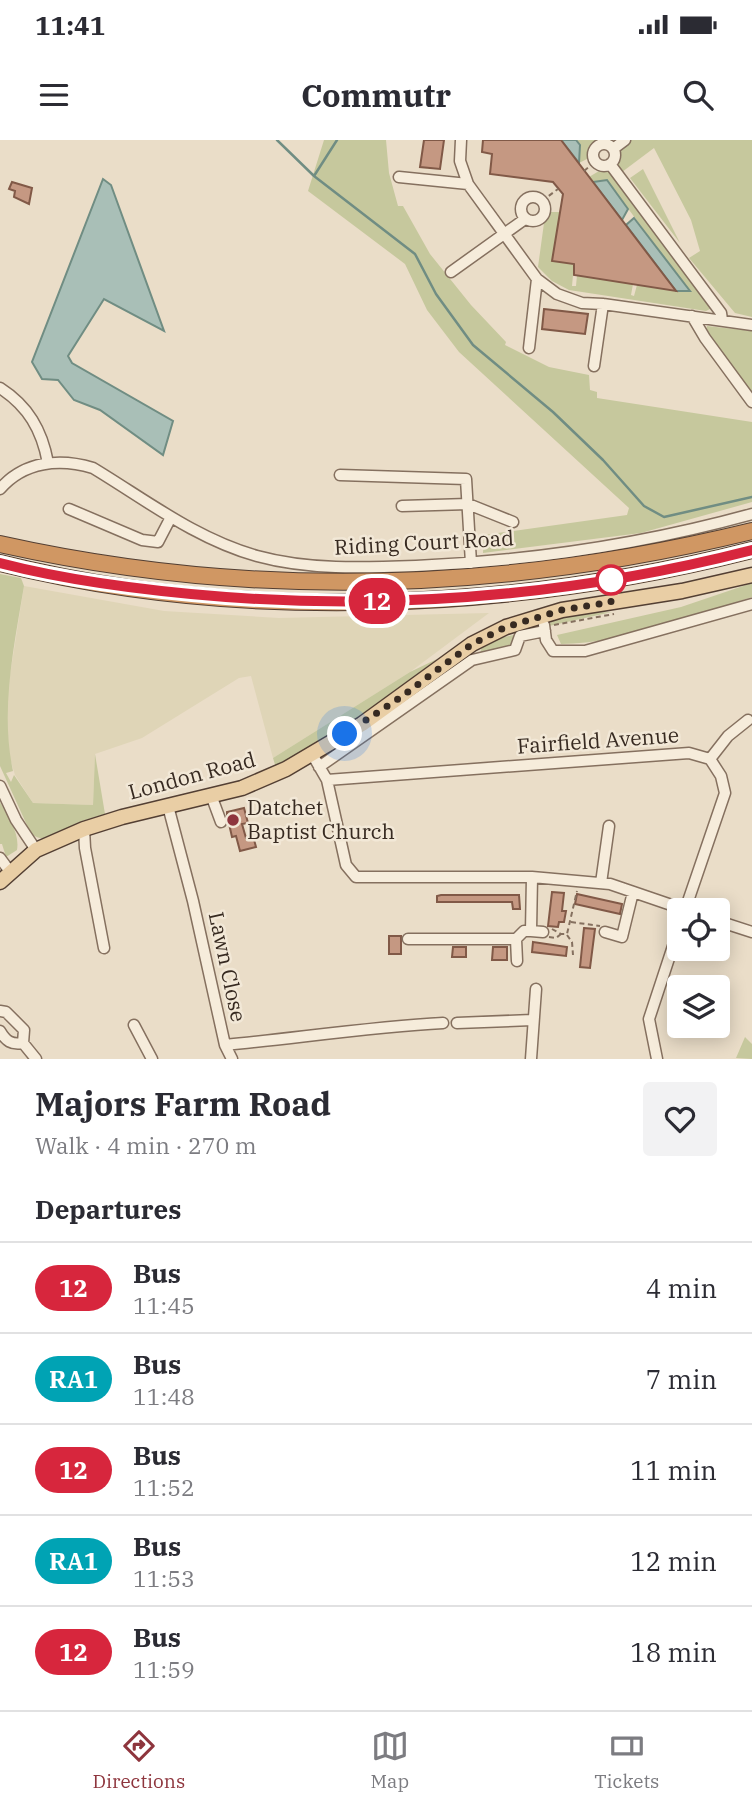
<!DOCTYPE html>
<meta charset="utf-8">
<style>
:root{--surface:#fff;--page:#f2f2f3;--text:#2b2b33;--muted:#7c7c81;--line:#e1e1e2;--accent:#8e353d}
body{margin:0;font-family:"IBM Plex Serif",serif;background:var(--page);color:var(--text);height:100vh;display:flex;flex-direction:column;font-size:26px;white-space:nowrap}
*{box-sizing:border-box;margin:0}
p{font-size:23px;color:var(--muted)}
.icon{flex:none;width:38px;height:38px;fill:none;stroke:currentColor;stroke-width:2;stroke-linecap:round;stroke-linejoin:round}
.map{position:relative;height:919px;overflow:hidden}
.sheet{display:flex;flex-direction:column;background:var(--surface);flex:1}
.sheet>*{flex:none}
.badge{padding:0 14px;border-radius:23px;font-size:24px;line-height:46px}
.tools{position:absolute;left:667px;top:758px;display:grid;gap:14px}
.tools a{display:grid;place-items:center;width:63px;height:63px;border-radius:7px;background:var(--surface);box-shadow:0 4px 18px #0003;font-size:35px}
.you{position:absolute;width:35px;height:35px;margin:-18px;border:5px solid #fff;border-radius:50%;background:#1a73e8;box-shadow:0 0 0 10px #1a73e833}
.map>.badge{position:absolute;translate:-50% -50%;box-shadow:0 0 0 4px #fff}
h2{padding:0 35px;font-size:26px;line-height:63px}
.round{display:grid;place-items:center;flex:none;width:74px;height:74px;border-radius:7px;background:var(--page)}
.head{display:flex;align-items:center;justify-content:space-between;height:119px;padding:0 35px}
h1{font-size:33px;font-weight:700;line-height:52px}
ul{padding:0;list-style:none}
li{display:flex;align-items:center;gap:21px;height:91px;padding:0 35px;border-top:2px solid var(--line)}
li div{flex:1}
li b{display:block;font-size:26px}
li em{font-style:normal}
li .badge{min-width:77px;font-weight:700;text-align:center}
.status{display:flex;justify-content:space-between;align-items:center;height:49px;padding:0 35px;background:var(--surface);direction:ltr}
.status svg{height:19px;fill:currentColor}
header{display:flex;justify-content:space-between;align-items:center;height:91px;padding:0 35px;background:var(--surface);font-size:32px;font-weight:700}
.menu{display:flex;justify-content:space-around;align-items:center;height:98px;border-top:2px solid var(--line);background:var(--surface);font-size:19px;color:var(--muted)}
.menu a{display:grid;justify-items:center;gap:4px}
.menu .active{color:var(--accent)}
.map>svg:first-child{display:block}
</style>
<div class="status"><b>11:41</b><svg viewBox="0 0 49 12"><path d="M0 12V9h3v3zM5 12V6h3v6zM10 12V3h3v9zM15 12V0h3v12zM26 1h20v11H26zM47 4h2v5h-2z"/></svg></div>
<header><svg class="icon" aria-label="menu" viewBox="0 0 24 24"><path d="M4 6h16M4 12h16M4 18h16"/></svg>Commutr<svg class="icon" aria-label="search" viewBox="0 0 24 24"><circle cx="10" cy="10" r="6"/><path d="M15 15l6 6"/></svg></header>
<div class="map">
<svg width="752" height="919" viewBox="0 0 752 919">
<rect width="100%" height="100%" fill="#eaddc8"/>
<path fill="#dfd5b7" d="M24,446L164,471L279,478L489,473L410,532L273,618L251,536L239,538L142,598L95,614L93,665L33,663L15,635L8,612L7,554Z"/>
<path fill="#c6c89d" d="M324,0H386L389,33L398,66H403L430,114L471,165L506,202L505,205L549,227L589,235L590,250L597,252V258L752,282V362L641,393L483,413L484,395L627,375L629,368L459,212L427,170L405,124L308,51Z
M576,0H596L590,8L589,18L579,23L580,5Z
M613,0H752V177L735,173L689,118L700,111L691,80L654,8L622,32L618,25C622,16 623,5 613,0Z
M643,29L680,103L630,38Z
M599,31H611L712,168L706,171L569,150L552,141L538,127L544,83L550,72H560L552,120L574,124L572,146H576L577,135L633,144L631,155L634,156L637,145L689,151L607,40L593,42L589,37Z
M707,186L752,191V253L706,192Z
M0,434L21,438L24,446C14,506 0,571 13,631L6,633L11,642L14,635L33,663L93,665L95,614L105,674C96,677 86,679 77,683C61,691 49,706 31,694L0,626Z
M752,443V457C690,477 627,503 561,504L557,495L681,467Z
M612,472L549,486V484C564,470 592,473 612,472Z
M518,494L515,505L480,513L482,507L496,499Z
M437,519L372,569L276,628L273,618L410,532Z
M0,662C8,677 20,693 17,710L6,717L2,704H0Z
M745,897L752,904V919L736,918Z"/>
<path fill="#a9bfb7" stroke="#708d83" stroke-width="2" d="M561,0H576L580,5L579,23Z
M103,39L111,45L164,191L104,159L68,216L72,223L173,281L163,315L100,270L74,260L58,240L42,239L32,222Z
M607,40L628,69L622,80L593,42Z
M634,78L690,151H676L626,85Z"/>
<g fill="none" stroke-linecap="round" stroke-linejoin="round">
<path stroke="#708d83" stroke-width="2.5" d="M277,0L314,36L415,114L436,154L473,205L553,272L603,320L644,366L664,377L752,357
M314,36L337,0"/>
</g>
<path fill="#c59882" stroke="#815947" stroke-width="2" d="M424,0H444L440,29L420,27Z
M483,0H561L676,151L574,135V124L552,121L563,54L553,42L490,34L492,14L482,12Z
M12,42L32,48L29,64L14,57L15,51L9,49Z
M544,169L588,174L585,194L542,189Z
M244,668L248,683L242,684L246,698L253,696L256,707L240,711L236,696L232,697L227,675V672Z
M552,752L564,753L562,771H566L564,782H559L558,787L548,786Z
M577,754L622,764L620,774L575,764Z
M441,755H519L520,769H513L512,762H437V756Z
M584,788L595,789L590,828L580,827Z
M389,796H401V814H389Z
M533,802L567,807L566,816L532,812Z
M453,807H466V817H452Z
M493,807H507V820H492Z"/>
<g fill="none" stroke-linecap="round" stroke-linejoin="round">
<defs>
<path id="minor" d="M461,0L460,21L468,44L537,139L557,154L582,163L603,164L752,185
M593 15a11 11 0 1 1 22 0a11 11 0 1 1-22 0Z
M613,9L625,0
M610,24L721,173L722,180
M399,37L468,44
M521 69a12 12 0 1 1 24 0a12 12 0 1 1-24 0Z
M451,132L525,79
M692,176L705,198L752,262
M529,208L537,139
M594,226L603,164
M0,248C28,266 42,290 48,323
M340,335L466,339L471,423
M0,349C24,321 60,318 93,328C146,360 196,399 257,416C308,430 363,428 416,426C529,421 643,404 752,374
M402,366L468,364L513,382
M69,369L142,400L158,402L171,377
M544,485L546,500L553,511H585L752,464
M312,614L327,640L346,725L356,737H532L610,744L686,770
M710,619L728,596L748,580
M319,627L472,520L515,510L520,496L545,491
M327,640L689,613L710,619L721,636L725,653L685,770
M0,646L16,680L36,710
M211,655L221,682
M168,666L193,761L225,905L232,919
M84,689L85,708L104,808
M0,718L11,733
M532,737L531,791L543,792
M601,743L609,686
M718,781L752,792
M605,792L622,797L633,752
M408,799H516L524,791H531
M516,799L517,821
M0,871L6,872L24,890L23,903L36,919
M457,883L532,880
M134,885L152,919
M0,891C6,901 11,905 23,903
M225,905C298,898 370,887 443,883
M531,919L536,849
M657,919L649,879L679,788"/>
<path id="major" d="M0,742L36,710L84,689L122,677L242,648L286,629L362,584L472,504L506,487L562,470L682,451L752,435"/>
<path id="highway" d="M0,404C251,460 503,452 752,391
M0,423C241,483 513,471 752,410"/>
</defs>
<use href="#minor" stroke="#85705f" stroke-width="13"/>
<use href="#major" stroke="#533f33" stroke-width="17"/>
<use href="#highway" stroke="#533f33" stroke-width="18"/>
<path stroke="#85705f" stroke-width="2" stroke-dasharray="5 3.5" stroke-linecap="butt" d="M584,31L595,22
M542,61L558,49
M554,485L614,474
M571,782L600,786
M552,789L561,794H567L577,751
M567,795L572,802L573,815
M549,797L556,798L561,794"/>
<use href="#minor" stroke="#f6ecdb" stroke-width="10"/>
<use href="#major" stroke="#e9cea5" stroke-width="14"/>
<use href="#highway" stroke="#d09763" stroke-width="16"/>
</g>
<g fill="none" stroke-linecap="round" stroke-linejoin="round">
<defs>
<path id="line" d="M0,423C73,442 150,451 226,457C403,470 580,454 752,410"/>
</defs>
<use href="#line" stroke="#fff" stroke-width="16"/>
<use href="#line" stroke="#d7263d" stroke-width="10"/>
<path stroke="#372a21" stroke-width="7" stroke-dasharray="0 12.6" d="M345,594L401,557L472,504L506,487L562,470L611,462V440"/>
</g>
<circle fill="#fff" stroke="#d7263d" stroke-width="3.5" cx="611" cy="440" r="14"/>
<circle fill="#8e353d" stroke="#f2e8d7" stroke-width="2.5" cx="233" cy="680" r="7"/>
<g text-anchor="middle" stroke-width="5" stroke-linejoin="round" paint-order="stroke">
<g font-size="21" fill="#372a21" stroke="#f2e8d7">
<text transform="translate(424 403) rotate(-3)" y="7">Riding Court Road</text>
<text transform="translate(598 601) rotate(-4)" y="7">Fairfield Avenue</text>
<text transform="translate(192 636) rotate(-15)" y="7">London Road</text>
<text transform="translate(227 827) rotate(78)" y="7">Lawn Close</text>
</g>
<g font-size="21" fill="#372a21" stroke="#f2e8d7" text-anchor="start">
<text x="247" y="675">Datchet<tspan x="247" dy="24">Baptist Church</tspan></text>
</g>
</g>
</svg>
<div class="tools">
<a><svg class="icon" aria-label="locate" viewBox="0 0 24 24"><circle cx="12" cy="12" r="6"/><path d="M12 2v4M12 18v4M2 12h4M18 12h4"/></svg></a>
<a><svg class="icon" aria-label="layers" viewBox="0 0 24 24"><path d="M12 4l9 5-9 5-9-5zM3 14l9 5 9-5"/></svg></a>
</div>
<div class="you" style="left:345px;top:594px"></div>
<b class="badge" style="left:377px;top:461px;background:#d7263d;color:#fff">12</b>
</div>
<section class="sheet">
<div class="head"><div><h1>Majors Farm Road</h1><p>Walk · 4 min · 270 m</p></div><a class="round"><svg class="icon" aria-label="heart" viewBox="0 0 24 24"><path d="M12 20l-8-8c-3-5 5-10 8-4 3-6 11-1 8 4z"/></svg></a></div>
<h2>Departures</h2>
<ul>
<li><span class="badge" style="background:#d7263d;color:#fff">12</span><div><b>Bus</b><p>11:45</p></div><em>4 min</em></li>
<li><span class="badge" style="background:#00a3b4;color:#fff">RA1</span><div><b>Bus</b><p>11:48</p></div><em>7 min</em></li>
<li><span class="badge" style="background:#d7263d;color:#fff">12</span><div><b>Bus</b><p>11:52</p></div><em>11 min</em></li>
<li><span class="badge" style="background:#00a3b4;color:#fff">RA1</span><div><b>Bus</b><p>11:53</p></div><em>12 min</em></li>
<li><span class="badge" style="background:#d7263d;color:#fff">12</span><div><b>Bus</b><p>11:59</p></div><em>18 min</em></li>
</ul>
</section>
<nav class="menu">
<a class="active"><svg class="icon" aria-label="directions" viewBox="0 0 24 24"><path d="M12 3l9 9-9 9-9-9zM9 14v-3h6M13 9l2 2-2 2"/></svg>Directions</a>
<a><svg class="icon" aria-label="map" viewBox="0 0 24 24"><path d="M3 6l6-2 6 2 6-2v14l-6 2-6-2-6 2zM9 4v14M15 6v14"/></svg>Map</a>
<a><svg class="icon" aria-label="tickets" viewBox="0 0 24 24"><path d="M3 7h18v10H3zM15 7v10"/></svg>Tickets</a>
</nav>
